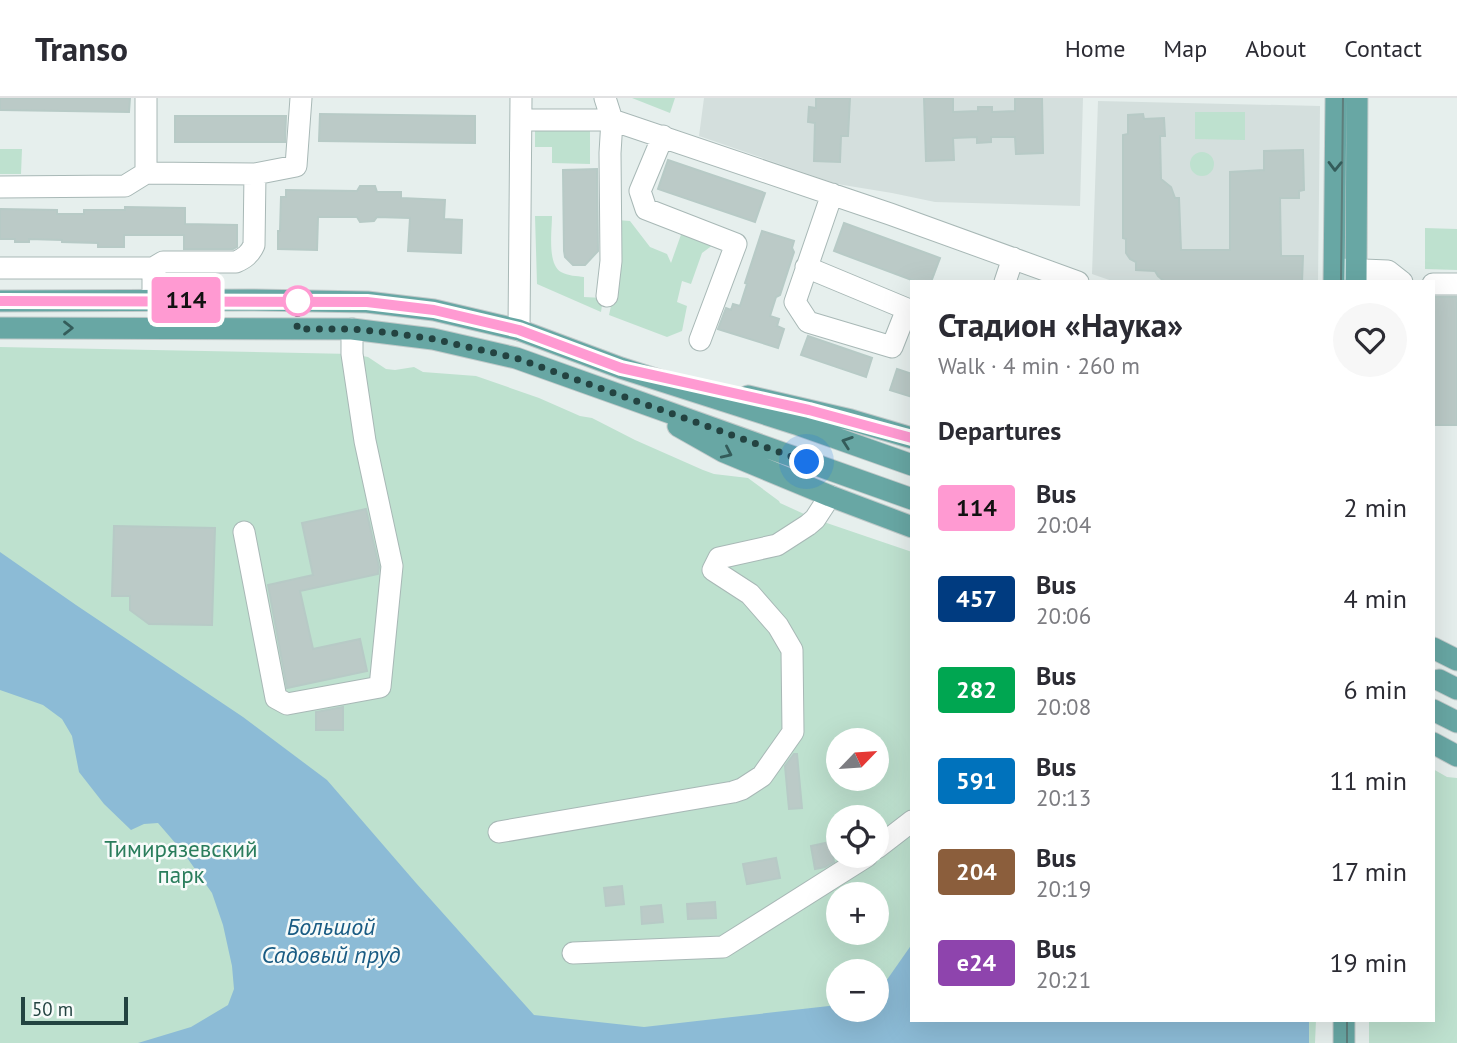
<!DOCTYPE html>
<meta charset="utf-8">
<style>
:root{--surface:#fff;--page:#f7f7f7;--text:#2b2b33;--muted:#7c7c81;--line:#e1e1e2}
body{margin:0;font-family:"PT Sans",sans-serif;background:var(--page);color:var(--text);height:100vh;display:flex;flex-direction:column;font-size:26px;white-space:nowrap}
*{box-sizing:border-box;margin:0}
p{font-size:23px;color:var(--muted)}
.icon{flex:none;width:38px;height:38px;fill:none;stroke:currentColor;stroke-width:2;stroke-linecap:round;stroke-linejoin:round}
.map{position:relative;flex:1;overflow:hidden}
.side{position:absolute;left:910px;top:182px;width:525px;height:742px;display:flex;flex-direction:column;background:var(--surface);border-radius:0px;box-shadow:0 7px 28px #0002}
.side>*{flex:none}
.badge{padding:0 14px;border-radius:5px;font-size:24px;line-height:46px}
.needle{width:46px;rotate:65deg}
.tools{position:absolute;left:826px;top:630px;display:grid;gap:14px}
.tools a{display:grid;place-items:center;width:63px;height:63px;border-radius:50%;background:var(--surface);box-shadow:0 7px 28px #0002;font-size:35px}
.scale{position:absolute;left:21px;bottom:18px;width:107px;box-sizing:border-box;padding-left:7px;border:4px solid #234341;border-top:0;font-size:19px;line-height:24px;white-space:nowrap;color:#234341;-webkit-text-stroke:5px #f7fbfa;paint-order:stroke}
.you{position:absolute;width:35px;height:35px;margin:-18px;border:5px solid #fff;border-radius:50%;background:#1a73e8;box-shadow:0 0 0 10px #1a73e833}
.map>.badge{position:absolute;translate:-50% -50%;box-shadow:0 0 0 4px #fff}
h2{padding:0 28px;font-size:26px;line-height:63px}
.round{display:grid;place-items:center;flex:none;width:74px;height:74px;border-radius:37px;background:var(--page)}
.summary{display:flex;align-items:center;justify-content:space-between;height:119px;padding:0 28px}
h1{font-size:33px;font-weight:700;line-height:52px}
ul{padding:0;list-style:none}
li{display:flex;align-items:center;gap:21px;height:91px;padding:0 28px}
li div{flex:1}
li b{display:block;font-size:26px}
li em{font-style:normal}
li .badge{min-width:77px;font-weight:700;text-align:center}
header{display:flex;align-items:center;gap:42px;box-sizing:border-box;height:98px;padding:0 35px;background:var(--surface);border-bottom:2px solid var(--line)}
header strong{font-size:33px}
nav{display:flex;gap:38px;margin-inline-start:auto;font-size:24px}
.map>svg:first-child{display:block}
</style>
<header>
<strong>Transo</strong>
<nav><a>Home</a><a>Map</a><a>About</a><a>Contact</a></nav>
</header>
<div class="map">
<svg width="1457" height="945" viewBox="0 0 1457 945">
<rect width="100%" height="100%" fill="#e6efed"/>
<path fill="#d4dfdd" d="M704,0H1083L1080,108L935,104L892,95L837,86L699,38Z
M1098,3L1320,8L1318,184H1115L1092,176Z"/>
<path fill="#bee1cf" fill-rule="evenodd" d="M632,0H675L670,15Z
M1195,14H1245V42L1195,41Z
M590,27V66L552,65V49H535V28Z
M0,51H22L21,76H0Z
M1190 66a12 12 0 1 1 24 0a12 12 0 1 1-24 0Z
M535,118H552C552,133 547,166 561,174C568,178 577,178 584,179V199L603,200L601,214L537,186Z
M617,122L630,123L650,149L667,156L671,165L683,131L717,144L702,155L691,186L682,183L677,204L687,208L682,233L667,239L609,217L613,199L618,198L620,163Z
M1425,130L1457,131V172L1425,171Z
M0,249L352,256L368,259L386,271L395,272L414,269L423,274L476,278L539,300L580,318L592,320L635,342L703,372L714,376L748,380L779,403L780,405L815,421L912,454V922H1316L1315,945H0ZM838,642H877V681H838ZM838,719H877V758H838ZM838,796H877V835H838ZM838,873H877V912H838Z
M1433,671L1447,679L1457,680V945H1369V922H1433Z"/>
<path fill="#8cbbd6" d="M0,454L76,507L243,619L327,682L416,785L534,917L644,929L838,907V912H877V896L912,846V922H1309V945H138L191,929L228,907L234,891L232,868L223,827L212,795L183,754L158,725L144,726L131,732L104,706L79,674L72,638L62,621L43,607L0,592Z"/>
<path fill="#bbcac7" stroke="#b7cac6" stroke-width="2" d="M0,0H130L129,14L0,12Z
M816,0H850L848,38H841L840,64L814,63L815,25L808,24L809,9L816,10Z
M924,0H953V14L978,13V9H992V14L1015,13V0H1042L1043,55L1016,56L1015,39H991V44L977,45V39L953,40L954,62L926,63Z
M320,16L475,18V45L319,43Z
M1143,16L1144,21L1164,20L1165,38H1160L1161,81L1171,89L1175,100H1179L1181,152H1230V74L1264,72V53L1303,52L1304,92L1299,93V100H1280L1281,158H1303L1302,184H1165L1158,178L1155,173L1136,172V164L1130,161L1126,155V141L1123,140V37L1128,36V17Z
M175,18H286L285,44H175Z
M668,62L765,95L755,124L658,91Z
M597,71L598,153L585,167H573L565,159L564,153L563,72Z
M360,88H375L377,94H401V100L445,102L444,121L462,122L461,155L408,153L410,120L377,119L374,123L360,124L357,119H318L317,152L278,151V133H280L281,99H286V92L357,93Z
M125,109L185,110V126L237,127V149L233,151H184V137H124V149H98V145L62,144V142L29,141V144H15V141H0V111L57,112V116H84V112H125Z
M844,125L940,160L931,184H917L834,153Z
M762,133L794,143L792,150L794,154L780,197L776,199L770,218L779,221L777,228L784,231L778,250L718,231L726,210L731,212L733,206L740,208L747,186L745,185Z
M1433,199H1457V327H1433Z
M808,238L872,260L866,279L801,257Z
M897,271L912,276V299L890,292Z
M366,411L379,469L378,476L300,493L313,551L360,541L367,573L287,590L268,487L313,477L302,425Z
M114,428L215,430L212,527L149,526L130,512V498H112Z
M343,609V632H316V614Z
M794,656H797L802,710L789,711L785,668Z
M830,744L834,764L825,769L815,771L811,748Z
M776,760L780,780L747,786L743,766Z
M622,788L624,806L606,808L604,790Z
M715,804L716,820L688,821L687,806Z
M661,807L663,824L642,826L641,809Z"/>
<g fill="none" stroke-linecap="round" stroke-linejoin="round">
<defs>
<path id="minor" d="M146,0V75L255,76
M605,0L612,22L610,55L611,163L607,198
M521,22H612L890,116L1078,184
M663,38L640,93L646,111L736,146L700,242
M0,89L125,88L146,75
M806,169L907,211L892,249L808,224L795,204L832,96
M0,170H153
M1338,171L1388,173L1402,184
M1005,184L1013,160
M1433,186H1457
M153,202V170L163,164H236C245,160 250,156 254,147L255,76L296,68L301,0
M519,232L521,0
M244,434L276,600L287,606L380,589L392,468L365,343L352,256V231
M499,734L733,694L742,691L762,678L793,634L792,552L778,528L750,496L713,472L719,460L777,447L808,427L815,421L830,398
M877,750L912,723
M573,855L723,849L867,758"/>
<path id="major" d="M1334,184L1336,0
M1356,184L1357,0
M0,203L250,202L367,204L434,212L519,232L621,270L799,327L912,367
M0,230L352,231L433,241L516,260L912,401
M748,298L851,322L912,340
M678,328L724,354L830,398L912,429
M1433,550L1457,562
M1439,582L1457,591
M1433,612L1457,624
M1433,645L1457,658
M1344,945V922"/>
</defs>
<use href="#minor" stroke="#a8b8b6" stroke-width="23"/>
<use href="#major" stroke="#c1caca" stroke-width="23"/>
<use href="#minor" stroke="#fff" stroke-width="21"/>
<use href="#major" stroke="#68a7a4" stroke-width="21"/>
<path stroke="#5e7e7c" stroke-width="2" d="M1341,184L1343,0
M1347,945V922"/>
</g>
<defs><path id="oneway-chevron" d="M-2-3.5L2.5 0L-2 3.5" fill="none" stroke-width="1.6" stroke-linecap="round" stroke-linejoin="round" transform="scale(1.75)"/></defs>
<g stroke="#345c5a">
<use href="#oneway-chevron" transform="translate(1335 68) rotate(91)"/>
<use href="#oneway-chevron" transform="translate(68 230)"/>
<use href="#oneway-chevron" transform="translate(847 344) rotate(-161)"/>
<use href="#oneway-chevron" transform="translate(727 355) rotate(25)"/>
</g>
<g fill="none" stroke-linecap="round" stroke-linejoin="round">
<defs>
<path id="line" d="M0,203L367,204L434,212L519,232L621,270L809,312L912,340"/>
</defs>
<use href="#line" stroke="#fff" stroke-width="16"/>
<use href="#line" stroke="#ff9ad2" stroke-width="10"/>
<path stroke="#234341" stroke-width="7" stroke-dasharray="0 12.6" d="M298,203L297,231H352L393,235L433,241L516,260L807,364"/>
</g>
<circle fill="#fff" stroke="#ff9ad2" stroke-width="3.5" cx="298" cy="203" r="14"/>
<g text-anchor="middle" stroke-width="5" stroke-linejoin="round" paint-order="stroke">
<g font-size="23" fill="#2a7d5c" stroke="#f7fbfa">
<text x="181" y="759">Тимирязевский<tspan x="181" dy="26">парк</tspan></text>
</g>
<g font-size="24" font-style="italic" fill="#195b83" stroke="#f7fbfa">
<text x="331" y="837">Большой<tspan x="331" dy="28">Садовый пруд</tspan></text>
</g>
</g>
</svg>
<div class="tools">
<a><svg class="needle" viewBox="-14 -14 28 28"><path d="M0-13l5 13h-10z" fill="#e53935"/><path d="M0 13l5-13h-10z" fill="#7c7c81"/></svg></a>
<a><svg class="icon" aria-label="locate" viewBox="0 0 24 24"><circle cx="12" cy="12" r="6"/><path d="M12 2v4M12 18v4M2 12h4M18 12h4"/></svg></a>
<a>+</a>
<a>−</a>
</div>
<div class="scale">50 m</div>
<div class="you" style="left:807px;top:364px"></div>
<b class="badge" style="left:186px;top:202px;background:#ff9ad2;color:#111">114</b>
<section class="side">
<div class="summary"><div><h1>Стадион «Наука»</h1><p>Walk · 4 min · 260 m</p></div><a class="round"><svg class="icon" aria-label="heart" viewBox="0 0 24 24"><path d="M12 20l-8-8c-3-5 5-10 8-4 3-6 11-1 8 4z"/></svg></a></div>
<h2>Departures</h2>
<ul>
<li><span class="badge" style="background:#ff9ad2;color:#111">114</span><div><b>Bus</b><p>20:04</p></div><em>2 min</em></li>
<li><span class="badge" style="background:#003b80;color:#fff">457</span><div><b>Bus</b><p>20:06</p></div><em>4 min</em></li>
<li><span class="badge" style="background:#00a651;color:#fff">282</span><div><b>Bus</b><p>20:08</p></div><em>6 min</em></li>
<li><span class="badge" style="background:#0072bc;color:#fff">591</span><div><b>Bus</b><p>20:13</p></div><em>11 min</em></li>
<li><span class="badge" style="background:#8b5e3c;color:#fff">204</span><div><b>Bus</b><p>20:19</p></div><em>17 min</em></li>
<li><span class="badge" style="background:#8e44ad;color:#fff">е24</span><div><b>Bus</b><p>20:21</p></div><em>19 min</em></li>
</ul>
</section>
</div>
